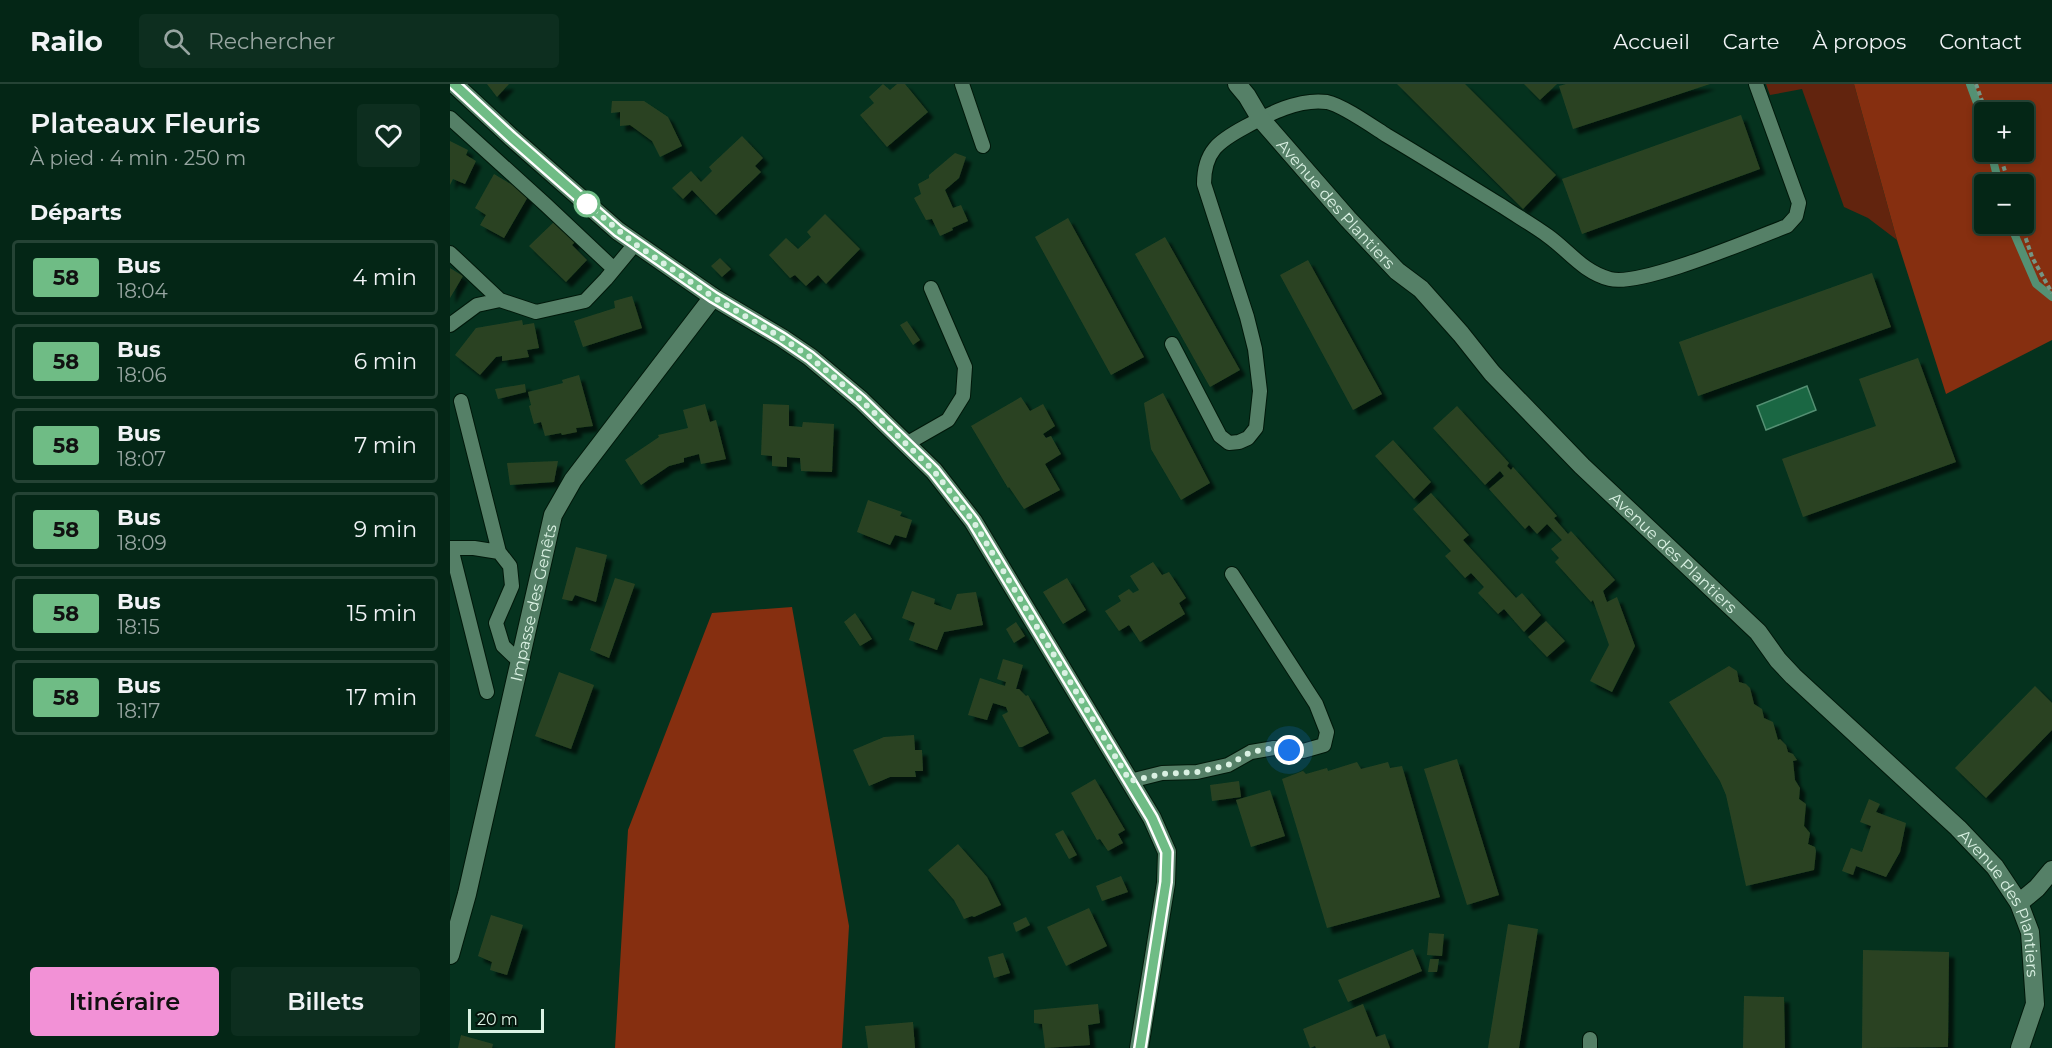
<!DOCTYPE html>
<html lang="fr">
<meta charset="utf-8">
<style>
:root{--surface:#042616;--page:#0d2e1f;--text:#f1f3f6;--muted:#97a5a1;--line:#254335;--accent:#f291d6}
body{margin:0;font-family:Montserrat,sans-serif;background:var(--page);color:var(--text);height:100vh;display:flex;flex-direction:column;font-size:22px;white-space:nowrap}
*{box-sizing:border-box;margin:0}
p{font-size:20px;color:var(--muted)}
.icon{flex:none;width:33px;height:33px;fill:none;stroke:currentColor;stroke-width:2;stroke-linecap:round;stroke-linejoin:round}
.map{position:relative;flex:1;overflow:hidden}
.details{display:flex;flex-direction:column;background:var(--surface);width:450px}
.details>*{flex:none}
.badge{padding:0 12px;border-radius:4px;font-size:21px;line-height:39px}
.controls{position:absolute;left:1524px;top:18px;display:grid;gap:12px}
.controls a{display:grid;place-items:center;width:60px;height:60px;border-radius:6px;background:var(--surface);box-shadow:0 3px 9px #0003,0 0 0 2px var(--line);font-size:30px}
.scale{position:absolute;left:18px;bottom:15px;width:76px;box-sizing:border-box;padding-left:6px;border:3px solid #daf1e3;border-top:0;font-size:16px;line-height:21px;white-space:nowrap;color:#daf1e3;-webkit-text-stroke:4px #05160d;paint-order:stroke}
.you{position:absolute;width:30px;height:30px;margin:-15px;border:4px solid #fff;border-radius:50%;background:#1a73e8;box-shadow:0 0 0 9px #1a73e833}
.map>.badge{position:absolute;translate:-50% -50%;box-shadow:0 0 0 3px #fff}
h2{padding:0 30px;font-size:22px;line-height:54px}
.round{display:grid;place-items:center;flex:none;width:63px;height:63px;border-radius:6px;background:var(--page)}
.overview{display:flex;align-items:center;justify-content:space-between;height:102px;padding:0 30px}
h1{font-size:28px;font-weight:600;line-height:45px}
.cta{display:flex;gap:12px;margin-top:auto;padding:12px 30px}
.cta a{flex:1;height:69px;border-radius:6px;background:var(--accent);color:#111;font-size:24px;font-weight:600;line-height:69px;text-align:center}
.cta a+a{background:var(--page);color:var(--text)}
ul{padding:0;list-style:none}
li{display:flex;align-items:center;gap:18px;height:75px;margin:0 12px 9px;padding:0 18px;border:3px solid var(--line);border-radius:6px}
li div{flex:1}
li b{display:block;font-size:22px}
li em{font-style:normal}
li .badge{min-width:66px;font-weight:700;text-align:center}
header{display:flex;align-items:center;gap:36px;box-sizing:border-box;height:84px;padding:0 30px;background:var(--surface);border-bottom:2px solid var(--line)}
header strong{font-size:28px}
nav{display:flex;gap:33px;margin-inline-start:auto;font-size:21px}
.search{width:420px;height:54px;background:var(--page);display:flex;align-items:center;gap:15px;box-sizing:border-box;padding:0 21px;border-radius:6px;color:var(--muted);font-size:22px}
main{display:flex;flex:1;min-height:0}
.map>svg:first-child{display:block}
</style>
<header>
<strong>Railo</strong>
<div class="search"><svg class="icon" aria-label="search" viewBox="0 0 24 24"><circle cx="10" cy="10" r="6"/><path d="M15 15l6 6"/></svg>Rechercher</div>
<nav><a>Accueil</a><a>Carte</a><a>À propos</a><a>Contact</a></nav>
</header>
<main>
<section class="details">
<div class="overview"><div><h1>Plateaux Fleuris</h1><p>À pied · 4 min · 250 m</p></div><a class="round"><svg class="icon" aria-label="heart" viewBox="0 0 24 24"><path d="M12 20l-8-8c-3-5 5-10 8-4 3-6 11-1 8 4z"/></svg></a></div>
<h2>Départs</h2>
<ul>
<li><span class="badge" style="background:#6fbc85;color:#111">58</span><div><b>Bus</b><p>18:04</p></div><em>4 min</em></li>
<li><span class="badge" style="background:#6fbc85;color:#111">58</span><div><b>Bus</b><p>18:06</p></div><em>6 min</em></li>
<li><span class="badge" style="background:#6fbc85;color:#111">58</span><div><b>Bus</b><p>18:07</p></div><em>7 min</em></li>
<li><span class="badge" style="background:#6fbc85;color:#111">58</span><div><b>Bus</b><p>18:09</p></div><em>9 min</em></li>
<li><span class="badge" style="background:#6fbc85;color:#111">58</span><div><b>Bus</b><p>18:15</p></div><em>15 min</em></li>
<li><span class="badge" style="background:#6fbc85;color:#111">58</span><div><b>Bus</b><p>18:17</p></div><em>17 min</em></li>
</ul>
<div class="cta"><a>Itinéraire</a><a>Billets</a></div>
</section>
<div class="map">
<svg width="1602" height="964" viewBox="0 0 1602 964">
<defs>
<filter id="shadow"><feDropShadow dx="5.5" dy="5.5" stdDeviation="1.5" flood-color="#0009"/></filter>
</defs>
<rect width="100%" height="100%" fill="#05321e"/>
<path fill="#62240e" d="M1316,0H1404L1447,156L1418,134L1394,123L1352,5L1320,11Z"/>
<path fill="#862f10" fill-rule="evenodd" d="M1404,0H1602V256L1496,310L1447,156ZM1534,28H1574V68H1534ZM1534,100H1574V140H1534Z
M342,523L399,842L392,964H165L178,746L262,529Z"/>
<path fill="#1a6743" stroke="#549073" stroke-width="1.5" d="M1357,302L1366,326L1316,346L1307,322Z"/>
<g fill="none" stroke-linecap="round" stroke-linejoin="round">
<path stroke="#549073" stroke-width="8" d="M1520,0L1534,38
M1541,68L1549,100
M1560,140L1586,200L1602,213"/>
</g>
<path fill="#2a4323" filter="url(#shadow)" d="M37,0H59L47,13Z
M433,0L440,6L447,0H455L478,28L437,63L410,31L424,19L419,13Z
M947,0H1015L1106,91L1073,125Z
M1074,0H1107L1090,16Z
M1116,0H1260L1123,45L1109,2Z
M162,17H194L218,33L232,62L210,73L202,57L180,41L170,42V28L161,29Z
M1291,31L1310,85L1132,150L1112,95Z
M292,52L313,74L305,82L311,88L266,131L242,106L233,115L222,104L241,87L251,98L262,87L259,83Z
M0,57L18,66L16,71L26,77L15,100L3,95L0,101Z
M505,69L516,73L509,94L495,106L503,124L511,121L518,137L502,144L503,146L490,152L482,135L476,136L464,114L471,110L468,100L479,94V91Z
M44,90L79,111L54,154L30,141L36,131L25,124Z
M375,130L410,165L376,200L368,191L356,202L345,191L340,194L319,171L336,154L348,165L361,153L357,148Z
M618,134L694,273L661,291L585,153Z
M106,136L127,156L122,161L137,176L116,198L79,162Z
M715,153L790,286L760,303L685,170Z
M270,174L281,185L272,193L261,182Z
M858,176L932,310L903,326L830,191Z
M0,184L13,192L0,214Z
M1422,189L1441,243L1248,312L1229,258Z
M182,212L192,244L133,263L124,237L165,224L164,217Z
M72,236L73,241L84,239L89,264L77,266L79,273L52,277V272L46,273L30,291L5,271L26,244Z
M457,237L470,256L463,261L450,241Z
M1468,274L1506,378L1353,433L1332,375L1426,342L1409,295Z
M129,291L143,342L126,344L127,348L112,351L111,349L95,352L91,338L84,340L79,322L81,321L78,308L113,299L112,296Z
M75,300L76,308L48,315L45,305Z
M713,309L760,399L731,416L701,365L694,319Z
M571,313L580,327L593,320L605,342L593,350L596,354L601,352L611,370L595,380L610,406L574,425L559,403L558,404L521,342Z
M255,320L260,338L266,336L276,375L251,380L249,370L234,374V378L219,382L191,401L175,376L209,353L208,351L238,344L233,326Z
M313,320L339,321V342L352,343L353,338L384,340L382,388L351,387L350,374L337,373V383L322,382V372L311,371Z
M1007,322L1059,379L1057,382L1061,386L1063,383L1107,432L1104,434L1118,450L1121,447L1165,496L1153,507L1157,518L1167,513L1185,562L1162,608L1140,597L1159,561L1143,516L1141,518L1105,478L1109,474L1101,465L1112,456L1097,440L1087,450L1079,441L1075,445L1039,405L1054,392L1050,387L1035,401L983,344Z
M943,356L981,398L964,415L925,372Z
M108,377L104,398L60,401L57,379Z
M981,409L1019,451L1013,456L1066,514L1072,509L1091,531L1074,548L1054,525L1048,530L1028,509L1034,503L1021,489L1015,494L995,472L1001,467L963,425Z
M418,416L452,428L450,432L462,436L456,454L445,451L440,461L407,448Z
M126,463L157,471L146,518L125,511L122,517L112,515Z
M703,478L712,491L719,488L736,514L729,519L735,530L690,558L679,541L669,547L655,527L671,517L668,512L679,505L683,509L689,506L680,492Z
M165,494L185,500L159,574L140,566Z
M617,494L636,526L613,540L593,508Z
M462,507L485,515L484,520L501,526L507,510L526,508L533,541L494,548L487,566L459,556L465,539L452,534Z
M405,529L422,555L410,562L394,538Z
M1096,537L1115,557L1097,573L1078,553Z
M566,538L575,552L564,559L556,545Z
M553,575L573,581L566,605H569L576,612L578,611L599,649L572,663H569L552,631L558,628L556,623L543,619L537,636L518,631L530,594L555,602L556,598L547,595Z
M1279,582L1287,587L1289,598L1296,600L1300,604L1304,620L1312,625L1314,634L1323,638L1328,656L1330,655L1336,661L1338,668L1343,670L1347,676L1343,677L1345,696L1350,704L1349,715L1356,720L1354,742L1360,749L1358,760L1365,763L1366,767L1364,786L1296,802L1276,711L1270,697L1219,618Z
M109,588L144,601L121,665L85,652Z
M1585,602L1602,619V646L1536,714L1505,684Z
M464,651L465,666H472L473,687H465L466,693H440L419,702L403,666L434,653Z
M1007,675L1049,811L1017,821L974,685Z
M907,678L911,685L938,678L940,684L952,682L990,813L877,844L832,695L853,687L856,690L877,684L878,687Z
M645,695L675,746L668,750L673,759L658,767L650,755L647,756L621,709Z
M789,697L791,713L762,717L760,701Z
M820,706L835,752L801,763L786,716Z
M1419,715L1430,720L1426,728L1456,739L1450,768L1436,793L1406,782L1403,791L1392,787L1401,764L1412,768L1421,742L1410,738Z
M613,746L627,771L619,775L605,750Z
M508,760L537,793L551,821L524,833L522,832L514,835L504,816L478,786Z
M671,792L678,808L652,817L646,802Z
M639,824L657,862L616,882L597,843Z
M41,831L73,841L57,891L40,886L42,878L28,872Z
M576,833L580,841L566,848L563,839Z
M1058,840L1088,845L1069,964H1038Z
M979,849L994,850L992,872L977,871Z
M963,865L972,887L898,918L888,896Z
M1413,866L1499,868L1498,963L1412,964Z
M553,869L560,889L544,894L538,873Z
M980,875H989L987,888H978Z
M1294,912L1334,913L1335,964H1293Z
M648,920L650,939L638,941L640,961L595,964L592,940L584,939V926Z
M913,920L926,953L935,950L940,964H866L865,962L860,964L853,945Z
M463,938L465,964H418L415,942Z
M11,951L43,960L42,964H8Z"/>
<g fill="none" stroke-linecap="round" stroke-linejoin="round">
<defs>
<path id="lane" d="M512,0L533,62
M0,34L96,121L164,185
M0,169L50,216
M0,241L27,221L50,216L86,228L135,217L156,195L185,160
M722,260L770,352L779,359L789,358L798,354L806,344L810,307L805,265L797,233L754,100C754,67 769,57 795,43C819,30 849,14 877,18C892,21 922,42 936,51C975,74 1013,98 1052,122C1067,132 1083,141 1098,152C1119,167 1133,188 1160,195C1191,203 1302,155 1337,142L1346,132L1349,119L1306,0
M11,317L49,468
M456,360L498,336L513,312L515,283L481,204
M0,464H24L49,468L60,482L62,502L46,539L53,562L69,577
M1,464L37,608
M680,697L712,689L747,688L778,681L801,668L824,664L853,667L874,661L877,648L866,620L782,490
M1140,964V955"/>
<g id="street">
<path d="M4,0L61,53L168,147L263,213L332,254L360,273L411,316L484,387L523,437L702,734L717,768L716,799L689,964"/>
<path id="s1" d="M787,0L797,12L810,34L898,135L947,187L971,205L1011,250L1042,289L1132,382L1308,548L1328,576L1343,592L1508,744L1545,783L1569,819L1580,848L1585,920L1570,964"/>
<path d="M1569,819L1587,804L1602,786"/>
<path id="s2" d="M0,871L17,810L103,431L123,396L263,213"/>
</g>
</defs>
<use href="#lane" stroke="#00180a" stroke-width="16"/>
<use href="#street" stroke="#00180a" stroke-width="20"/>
<path stroke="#749685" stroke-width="4" stroke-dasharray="4.5 3" stroke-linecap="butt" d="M1526,0L1536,28
M1549,68L1559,100
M1571,140L1582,173L1602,209"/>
<use href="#lane" stroke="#558067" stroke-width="14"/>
<use href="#street" stroke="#558067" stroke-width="18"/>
</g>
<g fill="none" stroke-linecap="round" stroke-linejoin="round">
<defs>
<path id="line" d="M4,0L61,53L168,147L263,213L332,254L360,273L411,316L484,387L523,437L702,734L717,768L716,798L690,964"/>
</defs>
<use href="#line" stroke="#fff" stroke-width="14"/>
<use href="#line" stroke="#6fbc85" stroke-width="9"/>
<path stroke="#daf1e3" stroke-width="6" stroke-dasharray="0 10.8" d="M137,120L185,160L263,213L332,254L360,273L411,316L484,387L523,437L680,697L712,690L747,688L778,681L801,668L824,664L839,666"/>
</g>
<circle fill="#fff" stroke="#6fbc85" stroke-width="3" cx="137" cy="120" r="12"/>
<g text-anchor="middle" stroke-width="5" stroke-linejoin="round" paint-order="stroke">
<g font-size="16" fill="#daf1e3" stroke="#05160d">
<text dy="6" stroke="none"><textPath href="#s1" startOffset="156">Avenue des Plantiers</textPath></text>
<text dy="6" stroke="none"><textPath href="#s1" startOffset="642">Avenue des Plantiers</textPath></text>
<text dy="6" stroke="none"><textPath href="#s2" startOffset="362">Impasse des Genêts</textPath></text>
<text dy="6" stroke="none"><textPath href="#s1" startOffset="1128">Avenue des Plantiers</textPath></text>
</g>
</g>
</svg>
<div class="controls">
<a>+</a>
<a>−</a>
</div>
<div class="scale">20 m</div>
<div class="you" style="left:839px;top:666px"></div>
</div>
</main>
